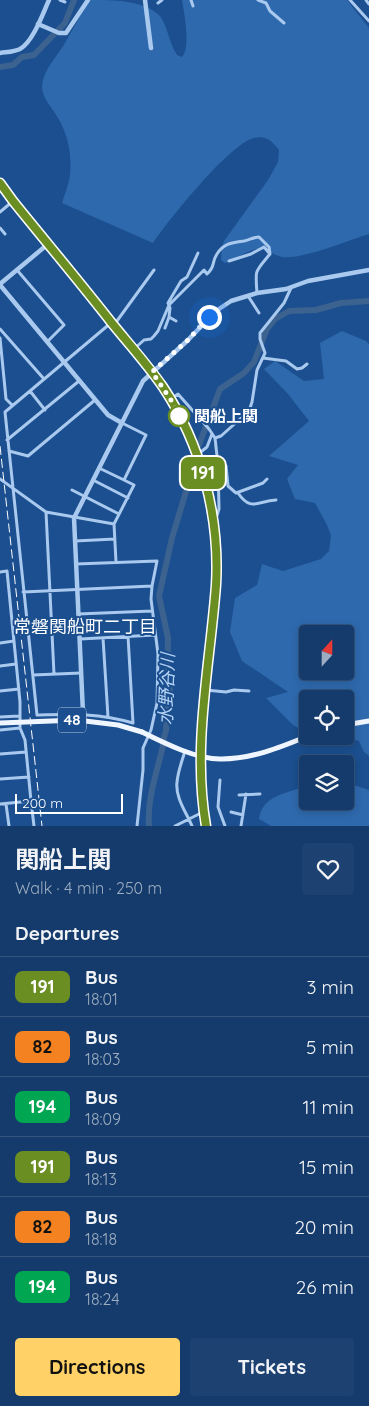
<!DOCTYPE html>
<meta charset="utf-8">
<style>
:root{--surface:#143b6b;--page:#1d4271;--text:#f1f3f6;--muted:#9dadc1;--line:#33557e;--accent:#ffd166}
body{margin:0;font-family:Quicksand,"Noto Sans JP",sans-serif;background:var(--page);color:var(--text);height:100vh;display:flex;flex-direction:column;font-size:19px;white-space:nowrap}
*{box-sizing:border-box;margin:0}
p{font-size:16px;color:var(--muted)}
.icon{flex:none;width:28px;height:28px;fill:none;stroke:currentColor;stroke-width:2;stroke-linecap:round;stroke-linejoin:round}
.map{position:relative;height:826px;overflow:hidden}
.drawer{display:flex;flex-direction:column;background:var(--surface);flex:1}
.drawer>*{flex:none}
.badge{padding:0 10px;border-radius:8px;font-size:18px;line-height:32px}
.needle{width:32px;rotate:21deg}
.fabs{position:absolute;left:299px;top:625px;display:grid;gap:10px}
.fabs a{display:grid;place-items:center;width:55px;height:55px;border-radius:5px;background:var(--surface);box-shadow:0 2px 8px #0003,0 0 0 1px var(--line);font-size:25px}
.scale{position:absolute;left:15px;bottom:12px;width:108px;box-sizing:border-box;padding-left:5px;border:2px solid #fff;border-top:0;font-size:14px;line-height:18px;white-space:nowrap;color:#fff;-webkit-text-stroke:4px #1b4f8f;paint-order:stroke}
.you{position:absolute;width:25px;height:25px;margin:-12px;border:4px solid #fff;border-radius:50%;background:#1a73e8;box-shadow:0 0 0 8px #1a73e833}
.map>.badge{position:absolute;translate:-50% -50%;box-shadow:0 0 0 2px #fff}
h2{padding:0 15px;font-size:19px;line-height:45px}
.round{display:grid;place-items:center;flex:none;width:52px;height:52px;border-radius:5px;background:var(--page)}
.head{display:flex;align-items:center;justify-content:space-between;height:85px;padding:0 15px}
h1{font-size:24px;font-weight:700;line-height:38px}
.action{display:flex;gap:10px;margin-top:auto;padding:10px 15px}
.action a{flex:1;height:58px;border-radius:5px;background:var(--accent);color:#111;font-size:20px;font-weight:700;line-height:58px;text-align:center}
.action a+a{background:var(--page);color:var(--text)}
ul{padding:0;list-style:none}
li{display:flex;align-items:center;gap:15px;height:60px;padding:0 15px;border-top:1px solid var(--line)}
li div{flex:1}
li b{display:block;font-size:19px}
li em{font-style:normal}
li .badge{min-width:55px;font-weight:700;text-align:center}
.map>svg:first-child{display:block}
</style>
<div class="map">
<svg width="369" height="826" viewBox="0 0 369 826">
<rect width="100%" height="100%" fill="#1b4f8f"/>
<path fill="#2e69ad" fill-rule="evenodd" d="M90,0C113,0 144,0 160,16C168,27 169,43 177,55L182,57C191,48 184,12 182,0H347L369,28V234C349,240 302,260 282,257C273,255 267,248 257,249C245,251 236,260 225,263L221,260L222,247L224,241L268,180L278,162L279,150C272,141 266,135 254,138C230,143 168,221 153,243L62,203C64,196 67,189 69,181C73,160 69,136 58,118C53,108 42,99 42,87C43,70 56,58 65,43C73,29 81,14 90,0Z
M342,331L366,341L369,344V756L364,752L359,741L344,736L326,743L313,736H345V699H308L307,733L293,725L266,698L288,692L242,661L230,632L235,598L257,585L262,564L283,571L321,559L329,551L331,536L327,525L315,503L295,499L287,479L298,465L269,456L309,421L288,394L264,369L275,361L304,381L324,379L320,343ZM308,634H345V671H308Z
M345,782L369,790V826H271L259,819C262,795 288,793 307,786L308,801H345Z"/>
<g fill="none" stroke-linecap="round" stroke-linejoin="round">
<path stroke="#3c6290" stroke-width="6" d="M0,67L13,65L22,57L34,55L65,23L74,0
M199,445L220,389L244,373L254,362L267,329L275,319L289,311L316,310L341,303L369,301
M149,826C147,800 156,775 162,750C164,743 163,737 166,731L167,709L169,706L170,689L167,688L168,638L159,596L172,538L194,465"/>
<path stroke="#a9c9ee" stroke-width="3" d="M60,0L65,2
M191,0L193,6
M258,0L266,3L270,11L284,23
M350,0L369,21
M366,0L369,4
M158,3L162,0
M0,212L13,201
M0,228L5,234
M229,261L251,254L264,247L270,254C255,272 255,269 257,293
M17,270L64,325L47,342
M248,296L259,313
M176,321L169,317L170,308L169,305L204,270L207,274C216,266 211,263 217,254C224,243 232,243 244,241C249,240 254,237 259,237L269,247L270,254
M112,322L5,412L37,715C72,714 99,713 133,723L128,636
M114,325L154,270
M165,328L169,317
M0,329L44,379
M0,338L6,399L12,405
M134,349L144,340L151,339L154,336L158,331L169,305L168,303L181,281L187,277L198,253
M263,358L286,361L297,369L302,368L307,364
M30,391L45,410
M171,399L178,394L209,429L215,438L218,465L219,509L214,525
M215,438L221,436L249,411L252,402L257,370L265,353L260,339V333L284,303L291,288
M7,440L79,381
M9,451L28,456L95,400
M197,455L207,447L212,434
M218,465L226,466L228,486L236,493L263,483L267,479
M99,468L124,480
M0,479L46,512L114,524
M93,480L128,498
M72,490L119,514
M238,493C251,512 257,501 276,500
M46,512L54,674
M75,541L115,539
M116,562L114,524L134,485L124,480L146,435L122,423
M76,564L157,561L152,586L151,599L158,654L157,703L151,730L143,748V770L137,826
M0,572L7,571L20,702V728
M23,592L152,586
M78,614L152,611
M103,638L108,717
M80,639L155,635
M0,643L14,641
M0,666L16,664
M33,675L81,673
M206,690L226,692L234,690L249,691
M0,691L19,689
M0,717L19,716
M0,730L20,728L25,740L31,801
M185,751C182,761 178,771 177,782C175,797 186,812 192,826
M0,754L26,752
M0,779L29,777
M220,780L218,807L225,826
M239,795L260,794
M0,804L31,801L34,826
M6,804L9,826
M231,812L243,815
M175,826L203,812
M241,826L246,794"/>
<path stroke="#a9c9ee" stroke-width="4.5" d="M145,0L151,48
M38,24L59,33H66L88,0
M0,53C6,52 14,52 20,49C33,42 43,13 49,0
M0,284L48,244
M0,285L108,415L122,423
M83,713L74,518L143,381L187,341L216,311L231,301L257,293L286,289L308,281L369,270"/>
<path stroke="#f0f6ff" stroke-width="5" d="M0,183L13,201C46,241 79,281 111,322C128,343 147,364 163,387C199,441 215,505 216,569C213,655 191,741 206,826
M345,725L369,721
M142,732C164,743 198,760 222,759C252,759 281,747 308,736"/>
<path stroke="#fff" stroke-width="1" stroke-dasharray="9 4" stroke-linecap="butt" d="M0,446L42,826"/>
<path stroke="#f0f6ff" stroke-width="5" d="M0,723L77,720L118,725L142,732"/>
</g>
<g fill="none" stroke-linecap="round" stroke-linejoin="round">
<defs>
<path id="line" d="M0,183L13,201C46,242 79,281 111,322C128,343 147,364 163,387C201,444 220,516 216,585C210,665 192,746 206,826"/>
</defs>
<use href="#line" stroke="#fff" stroke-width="11"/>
<use href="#line" stroke="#6b8e23" stroke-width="8"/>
<path stroke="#fff" stroke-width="5" stroke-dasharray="0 9" d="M179,416L171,400L152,372L187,341L209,317"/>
</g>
<circle fill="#fff" stroke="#6b8e23" stroke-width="2.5" cx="179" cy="416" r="10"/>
<g text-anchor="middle" stroke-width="4" stroke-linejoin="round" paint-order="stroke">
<rect fill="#1b4f8f" stroke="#bbcadd" stroke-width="1" x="58" y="707.5" width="28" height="25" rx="4"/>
<g font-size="15" font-weight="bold" fill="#fff">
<text x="72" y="725">48</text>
</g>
<g font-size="16" font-weight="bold" fill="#fff" stroke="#1b4f8f" text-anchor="start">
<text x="194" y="422">関船上関</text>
</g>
<g font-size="18" fill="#fff" stroke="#1b4f8f">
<text x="85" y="633">常磐関船町二丁目</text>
</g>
<g font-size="18" font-style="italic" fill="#b5d3f5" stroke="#1b4f8f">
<text transform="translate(167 689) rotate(-88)" y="6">水野谷川</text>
</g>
</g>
</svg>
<div class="fabs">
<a><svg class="needle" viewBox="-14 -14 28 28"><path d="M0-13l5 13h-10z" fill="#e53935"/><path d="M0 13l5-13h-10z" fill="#9dadc1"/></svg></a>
<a><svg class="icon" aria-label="locate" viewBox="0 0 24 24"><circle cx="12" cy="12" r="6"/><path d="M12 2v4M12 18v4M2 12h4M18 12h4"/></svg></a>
<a><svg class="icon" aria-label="layers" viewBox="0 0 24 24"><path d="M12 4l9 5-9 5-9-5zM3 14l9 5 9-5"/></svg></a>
</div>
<div class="scale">200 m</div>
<div class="you" style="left:209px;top:317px"></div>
<b class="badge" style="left:203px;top:473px;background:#6b8e23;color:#fff">191</b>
</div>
<section class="drawer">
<div class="head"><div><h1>関船上関</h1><p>Walk · 4 min · 250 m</p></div><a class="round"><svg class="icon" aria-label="heart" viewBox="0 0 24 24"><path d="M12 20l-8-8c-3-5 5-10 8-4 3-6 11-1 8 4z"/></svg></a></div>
<h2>Departures</h2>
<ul>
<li><span class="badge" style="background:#6b8e23;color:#fff">191</span><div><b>Bus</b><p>18:01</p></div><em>3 min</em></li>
<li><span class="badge" style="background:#f58220;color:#111">82</span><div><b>Bus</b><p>18:03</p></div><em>5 min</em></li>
<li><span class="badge" style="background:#00a651;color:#fff">194</span><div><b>Bus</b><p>18:09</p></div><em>11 min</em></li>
<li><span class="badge" style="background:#6b8e23;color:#fff">191</span><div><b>Bus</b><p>18:13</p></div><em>15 min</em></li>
<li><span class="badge" style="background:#f58220;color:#111">82</span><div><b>Bus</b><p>18:18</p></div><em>20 min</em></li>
<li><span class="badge" style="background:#00a651;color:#fff">194</span><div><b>Bus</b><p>18:24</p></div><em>26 min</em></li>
</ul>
<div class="action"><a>Directions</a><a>Tickets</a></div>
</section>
